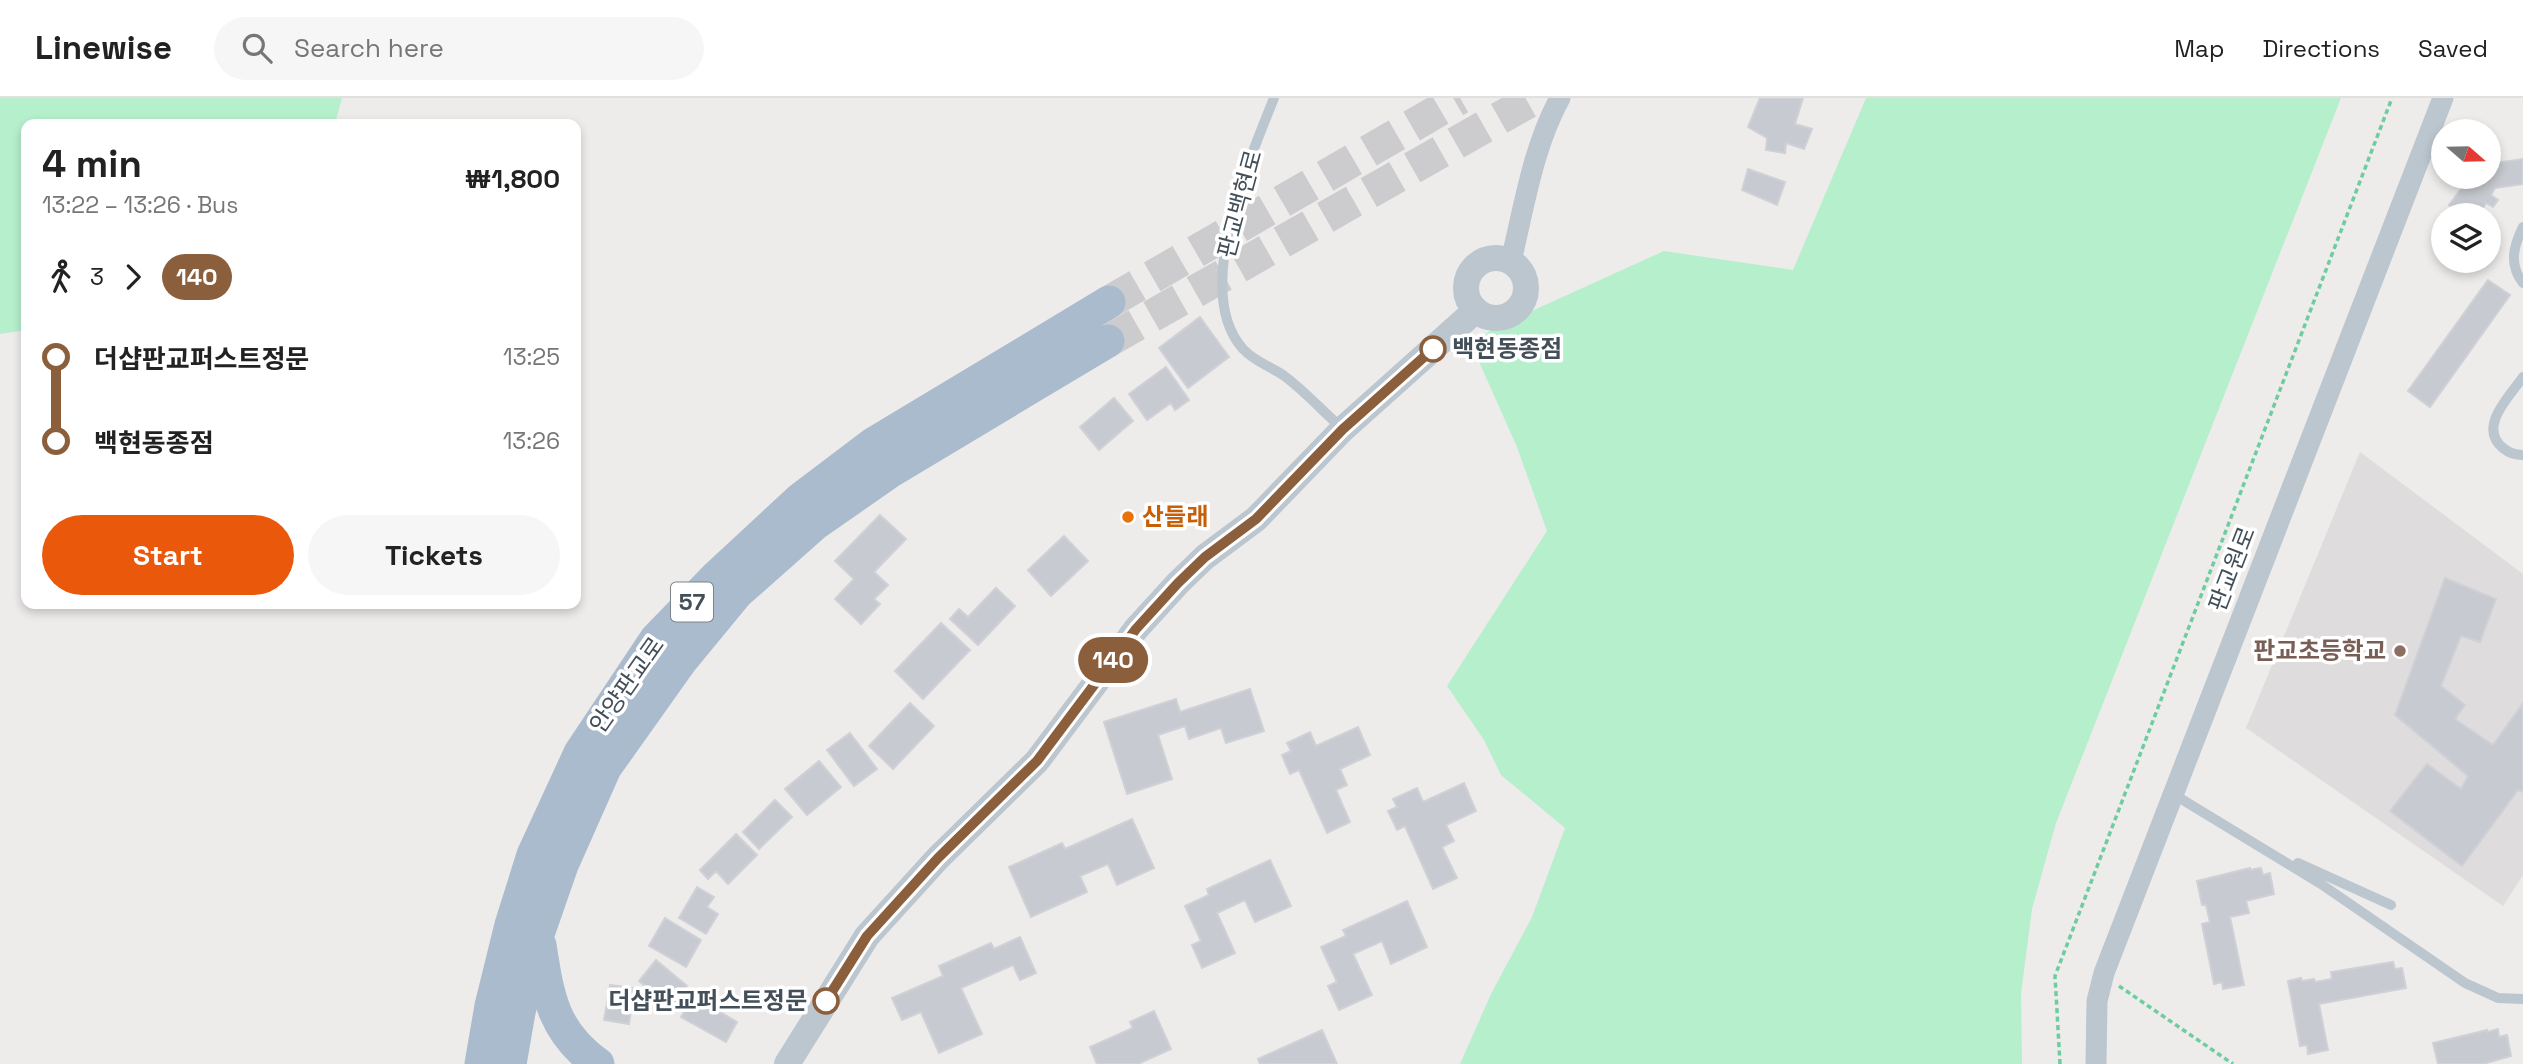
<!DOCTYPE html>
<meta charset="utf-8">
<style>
:root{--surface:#fff;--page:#f6f6f6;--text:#222;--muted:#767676;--line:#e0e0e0;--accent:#ea580c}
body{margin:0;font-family:"Space Grotesk","Noto Sans KR",sans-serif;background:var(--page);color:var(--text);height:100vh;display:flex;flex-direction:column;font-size:26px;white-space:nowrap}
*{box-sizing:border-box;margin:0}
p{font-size:23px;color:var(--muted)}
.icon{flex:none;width:38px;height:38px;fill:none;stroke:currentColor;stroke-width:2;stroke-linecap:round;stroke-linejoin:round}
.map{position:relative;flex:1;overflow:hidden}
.details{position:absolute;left:21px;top:21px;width:560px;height:490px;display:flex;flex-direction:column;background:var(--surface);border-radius:14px;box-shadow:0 4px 10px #0003}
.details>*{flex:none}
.badge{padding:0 14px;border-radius:23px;font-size:24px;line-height:46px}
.needle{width:46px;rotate:110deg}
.fabs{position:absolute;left:2431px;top:21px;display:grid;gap:14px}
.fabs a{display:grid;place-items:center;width:70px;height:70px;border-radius:50%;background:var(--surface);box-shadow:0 4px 10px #0003;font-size:35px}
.map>.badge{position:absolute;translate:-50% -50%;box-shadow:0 0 0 4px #fff}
.legs{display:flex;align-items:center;gap:10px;height:77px;padding:0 21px;font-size:23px}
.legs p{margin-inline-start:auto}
.head{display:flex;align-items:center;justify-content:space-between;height:119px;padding:0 21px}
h1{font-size:38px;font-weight:800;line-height:52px}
.button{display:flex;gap:14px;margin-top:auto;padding:14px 21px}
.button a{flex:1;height:80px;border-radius:42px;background:var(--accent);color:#fff;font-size:28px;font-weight:800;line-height:80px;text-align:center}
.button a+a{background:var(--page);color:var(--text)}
ul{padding:0 21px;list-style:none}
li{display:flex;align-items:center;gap:24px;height:84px;font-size:26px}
li i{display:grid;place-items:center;width:10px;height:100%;margin:0 9px;background:currentColor}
li i::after{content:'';width:18px;height:18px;margin:-9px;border:5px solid;border-radius:50%;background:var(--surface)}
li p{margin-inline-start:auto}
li:first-child i{background:linear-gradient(#0000 50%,currentColor 0)}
li:last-child i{background:linear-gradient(currentColor 50%,#0000 0)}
header{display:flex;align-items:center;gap:42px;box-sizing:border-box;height:98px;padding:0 35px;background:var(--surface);border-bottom:2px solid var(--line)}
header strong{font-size:33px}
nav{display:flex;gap:38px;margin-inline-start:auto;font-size:24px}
.search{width:490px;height:63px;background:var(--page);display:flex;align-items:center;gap:18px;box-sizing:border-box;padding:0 24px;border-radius:38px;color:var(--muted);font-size:26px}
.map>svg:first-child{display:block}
</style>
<header>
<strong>Linewise</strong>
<div class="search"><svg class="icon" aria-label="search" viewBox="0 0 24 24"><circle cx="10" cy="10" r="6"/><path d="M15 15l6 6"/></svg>Search here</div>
<nav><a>Map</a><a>Directions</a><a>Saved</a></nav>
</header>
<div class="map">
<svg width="2523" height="966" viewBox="0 0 2523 966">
<rect width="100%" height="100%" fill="#eeebeb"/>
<path fill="#dfdcdd" d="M2360,354L2523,476V777L2503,808L2246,630Z"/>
<path fill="#b6efcc" d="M0,0H342L335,26H26V232L0,236Z
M1866,0H2341L2056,725L2032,811L2021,896L2022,966H1460L1491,896L1532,819L1565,730L1501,677L1484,642L1447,588L1547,433L1517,349L1472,248L1492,231L1664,153L1793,172Z"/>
<path fill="#c7cad0" stroke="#cfd1d7" stroke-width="2" d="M1760,0H1803L1795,26L1812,31L1804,51L1786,45L1785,55L1766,52L1767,40L1748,29Z
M2523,61V86L2495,90L2491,97L2498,102L2493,109L2486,105L2483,110V117H2459V114L2449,107L2470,79H2488V66Z
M1748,71L1785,84L1777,107L1742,92Z
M2488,182L2510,197L2430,309L2408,293Z
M1200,219L1229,259L1188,290L1159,250Z
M1166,269L1189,302L1175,312L1171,305L1147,322L1129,296Z
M1114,300L1133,323L1099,352L1080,329Z
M880,417L906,441L874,474L888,487L874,501L880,506L861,526L835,501L854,481L835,463Z
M1064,438L1088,463L1051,498L1028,472Z
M2445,480L2496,501L2480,544L2461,538L2441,588L2465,607L2455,621L2493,647L2523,605V694L2518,692L2462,768L2390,713L2427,666L2461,691L2468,678L2395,617Z
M996,490L1015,508L978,547L950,521L959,511L968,519Z
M941,525L970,552L923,601L895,573Z
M1250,591L1264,633L1226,645L1221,630L1189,641L1185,628L1158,637L1172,681L1127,696L1104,624L1176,601L1180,614Z
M910,605L934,628L893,671L869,648Z
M1358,629L1370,657L1340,671L1347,687L1336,692L1350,724L1327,735L1299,672L1290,676L1282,657L1291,653L1287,645L1310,634L1316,648Z
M850,635L877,671L854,688L827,652Z
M819,663L841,689L807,717L785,691Z
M1464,685L1476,713L1446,727L1454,743L1442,749L1457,780L1433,791L1405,728L1397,732L1388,713L1397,709L1393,701L1417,690L1423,704Z
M775,702L792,719L759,751L743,734Z
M1132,721L1154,770L1117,787L1108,766L1080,778L1087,794L1031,819L1009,769L1062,745L1065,751Z
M736,736L757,757L728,786L716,773L708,781L700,772Z
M1270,762L1291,808L1255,824L1245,802L1217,815L1235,855L1202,870L1192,847L1201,843L1185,808L1209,797L1207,791Z
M2250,770V772L2261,770L2263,777L2270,775L2274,796L2246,803L2249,815L2230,819L2244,887L2223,891L2222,884L2214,886L2202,826L2210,824L2206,807H2202L2197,783Z
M697,789L714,799L707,809L718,816L706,836L679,820Z
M1407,803L1427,849L1391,866L1382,843L1353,856L1372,897L1339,912L1328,888L1337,884L1321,849L1346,838L1343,832Z
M665,820L701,842L686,869L649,848Z
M1020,839L1036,875L1020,882L1013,867L961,890L982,936L939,955L921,914L902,922L892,900L943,878L939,868L991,845L994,851Z
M656,862L687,888L670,909L639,883Z
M2393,864L2395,871L2402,870L2406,890L2319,906L2328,952L2308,956L2307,947L2300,948L2288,883L2301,880L2302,883L2314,881L2315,884L2332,881L2331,874Z
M610,887L634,890L629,926L604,922Z
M693,898L737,924L726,944L681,919Z
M1154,913L1171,951L1138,966H1097L1090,949L1133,930L1130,924Z
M2498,931L2499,939L2507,937L2511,958L2483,966H2438L2433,945L2487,932V934Z
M1322,932L1337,966H1260L1258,961Z"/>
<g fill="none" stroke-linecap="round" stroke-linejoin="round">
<path stroke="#ccccce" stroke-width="33" stroke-dasharray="33 17" stroke-linecap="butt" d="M1109,204L1460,0
M1108,243L1535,0"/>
<path stroke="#6dcd9e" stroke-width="3.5" stroke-dasharray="5 3.5" stroke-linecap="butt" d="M2119,888L2233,966
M2060,966L2055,878L2392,0"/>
<path stroke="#bbc6ce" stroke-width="10" d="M1274,0C1250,61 1191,193 1243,251C1254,263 1269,268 1283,277C1304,292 1323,314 1343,331
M2523,129C2513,149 2509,167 2523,185
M2523,279C2510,298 2477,329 2503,350C2509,355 2515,357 2523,357
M2173,696L2321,786L2465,885L2498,900L2523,901
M2298,765L2391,807"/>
<path stroke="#bbc6ce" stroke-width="21" d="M1511,163C1524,109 1533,49 1560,0
M2096,966L2097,903L2104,875L2443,0"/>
<path stroke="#bbc6ce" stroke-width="26" d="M1466 190a30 30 0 1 1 60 0a30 30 0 1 1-60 0Z
M787,966L867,838L938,760L1037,663L1136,531L1178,485L1205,459L1256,421L1343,331L1476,212"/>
<path stroke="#a9bbcc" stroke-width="33" d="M540,847C548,899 553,934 598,966
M481,966L491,908L511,827L533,757L580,655L656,541L717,478L799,402L873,346L1109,204
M510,966L519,914L538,836L562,767L605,670L681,563L737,495L815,426L891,373L1108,243"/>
</g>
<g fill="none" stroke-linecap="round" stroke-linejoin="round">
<defs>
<path id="line-1" d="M826,903L867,838L938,760L1037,663L1136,531L1178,485L1205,459L1256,421L1343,331L1433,251"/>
</defs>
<use href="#line-1" stroke="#fff" stroke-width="16"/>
<use href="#line-1" stroke="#8b5e3c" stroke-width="10"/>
</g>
<g fill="#fff" stroke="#8b5e3c" stroke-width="3.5">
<circle cx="1433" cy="251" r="12"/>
<circle cx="826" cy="903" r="12"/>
</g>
<circle fill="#e8710a" stroke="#fff" stroke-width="2.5" cx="1128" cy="419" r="7"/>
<circle fill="#8d6e63" stroke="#fff" stroke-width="2.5" cx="2400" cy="553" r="7"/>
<g text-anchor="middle" stroke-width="7" stroke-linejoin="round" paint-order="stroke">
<rect fill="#fff" stroke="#7b848b" stroke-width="2" x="671" y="484.5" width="42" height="39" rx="5"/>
<g font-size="23" font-weight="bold" fill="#434f59">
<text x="692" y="512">57</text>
</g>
<g font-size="24" fill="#434f59" stroke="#fff">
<text transform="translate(1240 106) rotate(-75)" y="8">판교백현로</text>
<text transform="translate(2232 471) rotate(-69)" y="8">판교원로</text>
<text transform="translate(627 587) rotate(-55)" y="8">안양판교로</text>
</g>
<g font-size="24" font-weight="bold" fill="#434f59" stroke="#fff" text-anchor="start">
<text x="1452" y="259">백현동종점</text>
<text x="807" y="911" text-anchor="end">더샵판교퍼스트정문</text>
</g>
<g font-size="24" font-weight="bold" fill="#c56008" stroke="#fff" text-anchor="start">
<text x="1142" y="427">산들래</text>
</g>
<g font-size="24" font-weight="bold" fill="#785e54" stroke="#fff" text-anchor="end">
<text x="2386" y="561">판교초등학교</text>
</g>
</g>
</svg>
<div class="fabs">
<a><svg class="needle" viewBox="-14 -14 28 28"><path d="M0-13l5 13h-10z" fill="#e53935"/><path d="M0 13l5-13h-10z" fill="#767676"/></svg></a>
<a><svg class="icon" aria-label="layers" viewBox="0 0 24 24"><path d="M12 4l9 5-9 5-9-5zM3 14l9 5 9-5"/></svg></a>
</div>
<b class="badge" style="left:1113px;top:562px;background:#8b5e3c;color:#fff">140</b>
<section class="details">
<div class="head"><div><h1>4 min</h1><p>13:22 – 13:26 · Bus</p></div><b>₩1,800</b></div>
<div class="legs"><svg class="icon" aria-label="walk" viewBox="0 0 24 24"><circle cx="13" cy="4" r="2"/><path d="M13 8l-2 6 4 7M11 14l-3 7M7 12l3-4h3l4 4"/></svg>3<svg class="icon" aria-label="forward" viewBox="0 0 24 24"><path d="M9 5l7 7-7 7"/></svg><b class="badge" style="background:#8b5e3c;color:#fff">140</b></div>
<ul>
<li><i style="color:#8b5e3c"></i><b>더샵판교퍼스트정문</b><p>13:25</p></li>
<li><i style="color:#8b5e3c"></i><b>백현동종점</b><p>13:26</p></li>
</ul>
<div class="button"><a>Start</a><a>Tickets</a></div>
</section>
</div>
